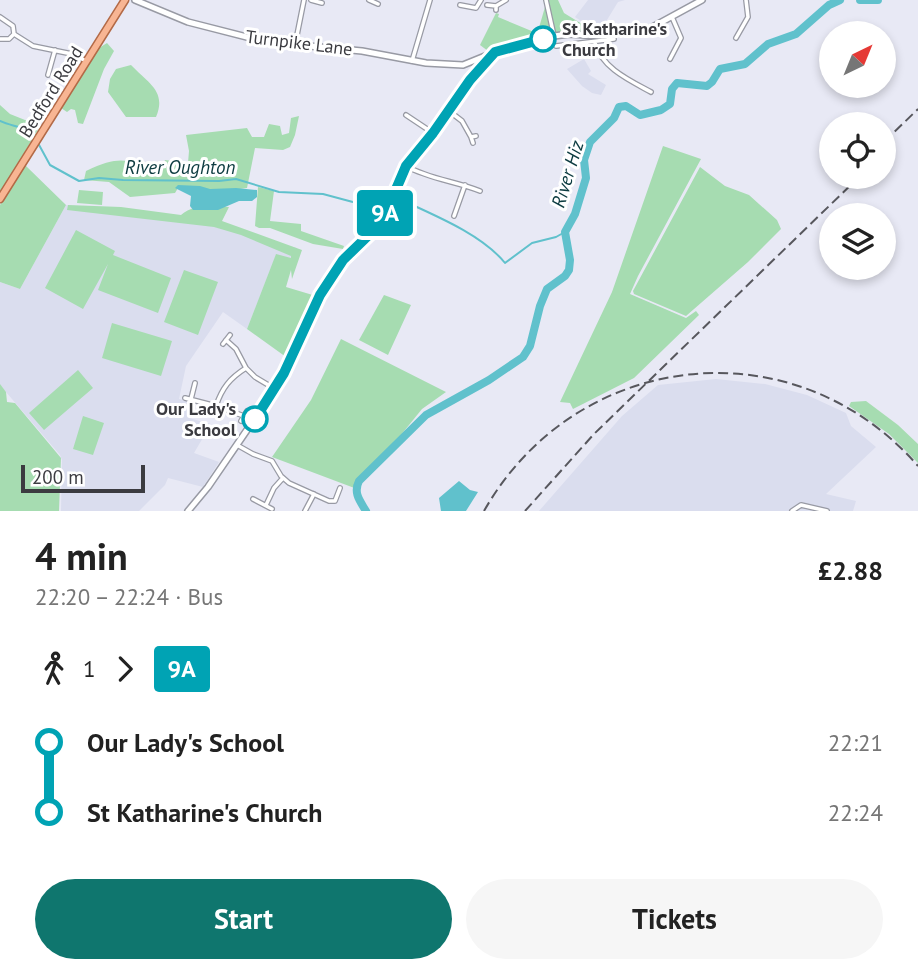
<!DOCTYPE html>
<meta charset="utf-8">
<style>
:root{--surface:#fff;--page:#f6f6f6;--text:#222;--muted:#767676;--accent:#0f766e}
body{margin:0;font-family:"PT Sans",sans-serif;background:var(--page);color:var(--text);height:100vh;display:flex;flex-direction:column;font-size:26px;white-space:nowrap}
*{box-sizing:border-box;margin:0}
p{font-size:23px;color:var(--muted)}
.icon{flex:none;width:38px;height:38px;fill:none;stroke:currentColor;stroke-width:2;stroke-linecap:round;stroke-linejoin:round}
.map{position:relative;height:511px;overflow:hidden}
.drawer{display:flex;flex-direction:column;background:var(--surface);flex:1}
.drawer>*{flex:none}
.badge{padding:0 14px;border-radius:5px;font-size:24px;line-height:46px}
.needle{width:46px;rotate:43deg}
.fabs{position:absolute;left:819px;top:21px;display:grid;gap:14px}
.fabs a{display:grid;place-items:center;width:77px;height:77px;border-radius:50%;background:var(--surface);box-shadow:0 4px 10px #0003;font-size:35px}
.scale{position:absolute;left:21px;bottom:18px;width:124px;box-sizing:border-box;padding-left:7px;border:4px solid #3b3b40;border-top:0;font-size:19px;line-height:24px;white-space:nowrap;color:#3b3b40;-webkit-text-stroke:5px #fff;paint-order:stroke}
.map>.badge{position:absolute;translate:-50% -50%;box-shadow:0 0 0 4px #fff}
.legs{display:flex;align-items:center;gap:10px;height:77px;padding:0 35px;font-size:23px}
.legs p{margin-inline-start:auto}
.headline{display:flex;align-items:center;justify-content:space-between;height:119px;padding:0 35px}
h1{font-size:38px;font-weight:600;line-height:52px}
.cta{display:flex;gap:14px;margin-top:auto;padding:14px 35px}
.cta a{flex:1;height:80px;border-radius:42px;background:var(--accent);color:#fff;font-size:28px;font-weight:600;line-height:80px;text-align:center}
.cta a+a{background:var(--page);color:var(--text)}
ul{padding:0 35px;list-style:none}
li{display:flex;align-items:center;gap:24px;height:70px;font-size:26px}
li i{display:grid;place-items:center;width:10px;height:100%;margin:0 9px;background:currentColor}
li i::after{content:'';width:18px;height:18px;margin:-9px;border:5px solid;border-radius:50%;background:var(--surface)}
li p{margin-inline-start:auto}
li:first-child i{background:linear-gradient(#0000 50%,currentColor 0)}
li:last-child i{background:linear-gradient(currentColor 50%,#0000 0)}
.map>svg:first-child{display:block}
</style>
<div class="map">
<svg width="918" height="511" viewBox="0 0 918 511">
<rect width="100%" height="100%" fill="#e8e9f5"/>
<path fill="#daddee" d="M588,0H625L618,2L599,33L575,17Z
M584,59L591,71L588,74L606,85L601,95L592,93L582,86L567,69Z
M66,205L172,215L297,248L294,259L276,255L247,329L223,312L186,366L179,399L193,403L189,418L211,424L194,453L219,462L203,487L168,478L165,485L139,511H61L62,460L60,455L0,385V282L20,289Z
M716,379L765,384L807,395L846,413L851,426L876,447L826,494L856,501L853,511H539L622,416L658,385Z"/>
<path fill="#a6dcb1" d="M547,0H558L564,13L595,32L536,38Z
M496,13L499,14L498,17L534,32L529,40L488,51L480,45Z
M107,43L114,51L104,69L83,124L78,123L75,110L71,109L67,112L61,108L99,48Z
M131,65C148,83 167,91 156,117H126L108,92L110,79L116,69Z
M0,105L10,114L40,126L0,194Z
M299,116L295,135L290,147L283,150L255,148L247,188L217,192L178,188L175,193L130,197L109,182L84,180L86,171C122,154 126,161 161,169L165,160L188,163L189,151L186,135L247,128L252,137H264L269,124L280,126L282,135L289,133L291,118Z
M663,146L701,159L638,276L630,294L686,318L696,311L699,315L634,378L573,409L570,403L560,402L612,292Z
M25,165L66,205L20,289L0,282V205Z
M700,167L725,186L749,195L777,220L781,229L748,262L686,316L634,294L633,291Z
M258,187L274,191L270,221L301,224V231L344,246L343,249L313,244L270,228H259L255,226Z
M79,190L103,192L102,205L77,203Z
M68,205L121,207L181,215C195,203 212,206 229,207L222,221L302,250L292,279L291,270L286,287L316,296L286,357L247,329L276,254L291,258V256L241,235L214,227L67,210Z
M76,230L115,251L113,255L171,278L158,313L98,290L108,264L83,309L45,288Z
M184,270L218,282L198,335L164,322Z
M384,295L411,305L388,355L359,340Z
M112,323L172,341L161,376L102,358Z
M341,339L446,392L422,409L357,489L272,457L311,400Z
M78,370L93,388L44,430L29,413Z
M0,384L6,392L7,402L15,403L61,458L59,511H0Z
M866,401L898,425L918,444V463L889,434L849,406L851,402Z
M83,416L104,423L93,455L73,449Z"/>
<path fill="#60c1cc" d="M178,185L200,186L210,189L236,188L257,190V197L252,201H239L218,210H193L190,206L191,196L175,188Z
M459,481L470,490L478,492L466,511H441L439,498Z"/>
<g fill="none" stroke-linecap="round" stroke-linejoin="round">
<path stroke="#60c1cc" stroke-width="2" d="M0,121C12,127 27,126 36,137
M38,143L50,165L79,181L99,178L123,180L219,181L236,179L279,192L323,194L364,205L382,197H395C429,213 481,233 505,263L532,243L556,237L565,232
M388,201L395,203"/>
<path stroke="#60c1cc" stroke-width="8" d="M860,0H878
M366,511C360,501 353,493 359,481L426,415L489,380L523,357L530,346L540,306L547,289L565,276L569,270L570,260L565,232L575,214L586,178L584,160L590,142L614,118L619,107L626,106L640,115L661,110L670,104L672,89L677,83L707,86L712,82L720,69L745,64L768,44L796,34L829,5L840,0"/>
<defs>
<path id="street" d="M311,0L322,3
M369,0L378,4
M546,0L554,36
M460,5L476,8L481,0
M487,5L496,6
M496,10V6L506,0
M0,17L13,26L14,34L9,39H0
M14,34L33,46L72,54L86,61
M736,38L748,17L746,0
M595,43C602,68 629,80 651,92
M295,45L304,0
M556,46L614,39
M670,59L681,38L672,17
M412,61L430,0
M48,75L55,50
M449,111L462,121L471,137
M406,115L433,133
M473,143L471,137L476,136
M406,166C429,179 455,181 480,191
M454,216L465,185
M226,340L236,349L246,368
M223,344L230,335
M185,398L216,406
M191,399L195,383
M244,416L216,406C222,388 230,378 246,368L255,377L275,389
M241,421L247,411
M237,445L253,454L272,461L281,476L289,483L329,501H335L340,488
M253,499L272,509
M266,505L274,488L283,478
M305,511L314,494
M792,511L801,505L827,511"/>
<path id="secondary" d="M135,0L188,22L266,42L362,51L426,63L463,65L495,52L554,36L569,34L602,36L647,30L702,0
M188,511L208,487L275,389L320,295L337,267L376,228L388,208L409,162L435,131L470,80L495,52"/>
<path id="primary" d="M0,199L125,0"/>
</defs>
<use href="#street" stroke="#989aa4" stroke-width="6"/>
<use href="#secondary" stroke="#989aa4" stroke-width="8"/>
<use href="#primary" stroke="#b36a47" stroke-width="9"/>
<use href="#street" stroke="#fff" stroke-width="3.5"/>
<use href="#secondary" stroke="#fff" stroke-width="5"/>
<use href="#primary" stroke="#f8b593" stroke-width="6"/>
<path stroke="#57575d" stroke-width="2" stroke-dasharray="10 5" stroke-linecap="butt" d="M884,142L918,109
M484,511C576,349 794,324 918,466
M525,511L594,434L859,177"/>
</g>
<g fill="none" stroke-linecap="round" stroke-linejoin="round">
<defs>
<path id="line-1" d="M255,419L284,373L320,295L343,260L376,228L388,208L406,166L433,133L470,80L495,52L543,39"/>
</defs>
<use href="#line-1" stroke="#fff" stroke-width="16"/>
<use href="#line-1" stroke="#00a3b4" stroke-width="10"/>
</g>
<g fill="#fff" stroke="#00a3b4" stroke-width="3.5">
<circle cx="543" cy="39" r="12"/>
<circle cx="255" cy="419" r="12"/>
</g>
<g text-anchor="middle" stroke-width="6" stroke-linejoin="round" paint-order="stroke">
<g font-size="18" font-weight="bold" fill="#3b3b40" stroke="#fff" text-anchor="start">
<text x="562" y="35">St Katharine's<tspan x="562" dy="21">Church</tspan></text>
<text x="236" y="415" text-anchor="end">Our Lady's<tspan x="236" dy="21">School</tspan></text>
</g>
<g font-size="18" fill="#3b3b40" stroke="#fff">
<text transform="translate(299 43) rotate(7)" y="6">Turnpike Lane</text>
<text transform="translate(51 92) rotate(-58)" y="6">Bedford Road</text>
</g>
<g font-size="19" font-style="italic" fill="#0c3b40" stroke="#fff">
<text x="180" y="174">River Oughton</text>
<text transform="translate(567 174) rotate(-73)" y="7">River Hiz</text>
</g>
</g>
</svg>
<div class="fabs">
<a><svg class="needle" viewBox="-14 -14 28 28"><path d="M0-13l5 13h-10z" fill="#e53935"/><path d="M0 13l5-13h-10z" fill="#767676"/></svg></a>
<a><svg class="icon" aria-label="locate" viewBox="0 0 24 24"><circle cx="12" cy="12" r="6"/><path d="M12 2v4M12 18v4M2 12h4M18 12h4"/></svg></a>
<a><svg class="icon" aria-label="layers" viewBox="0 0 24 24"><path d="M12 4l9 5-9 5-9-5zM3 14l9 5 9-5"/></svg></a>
</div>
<div class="scale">200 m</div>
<b class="badge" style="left:385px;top:213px;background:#00a3b4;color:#fff">9A</b>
</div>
<section class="drawer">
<div class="headline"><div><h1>4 min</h1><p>22:20 – 22:24 · Bus</p></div><b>£2.88</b></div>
<div class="legs"><svg class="icon" aria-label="walk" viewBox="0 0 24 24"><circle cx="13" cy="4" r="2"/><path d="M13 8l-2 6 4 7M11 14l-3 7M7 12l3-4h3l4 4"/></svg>1<svg class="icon" aria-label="forward" viewBox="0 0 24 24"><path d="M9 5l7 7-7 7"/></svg><b class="badge" style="background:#00a3b4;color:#fff">9A</b></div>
<ul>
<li><i style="color:#00a3b4"></i><b>Our Lady's School</b><p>22:21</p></li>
<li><i style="color:#00a3b4"></i><b>St Katharine's Church</b><p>22:24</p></li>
</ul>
<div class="cta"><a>Start</a><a>Tickets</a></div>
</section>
